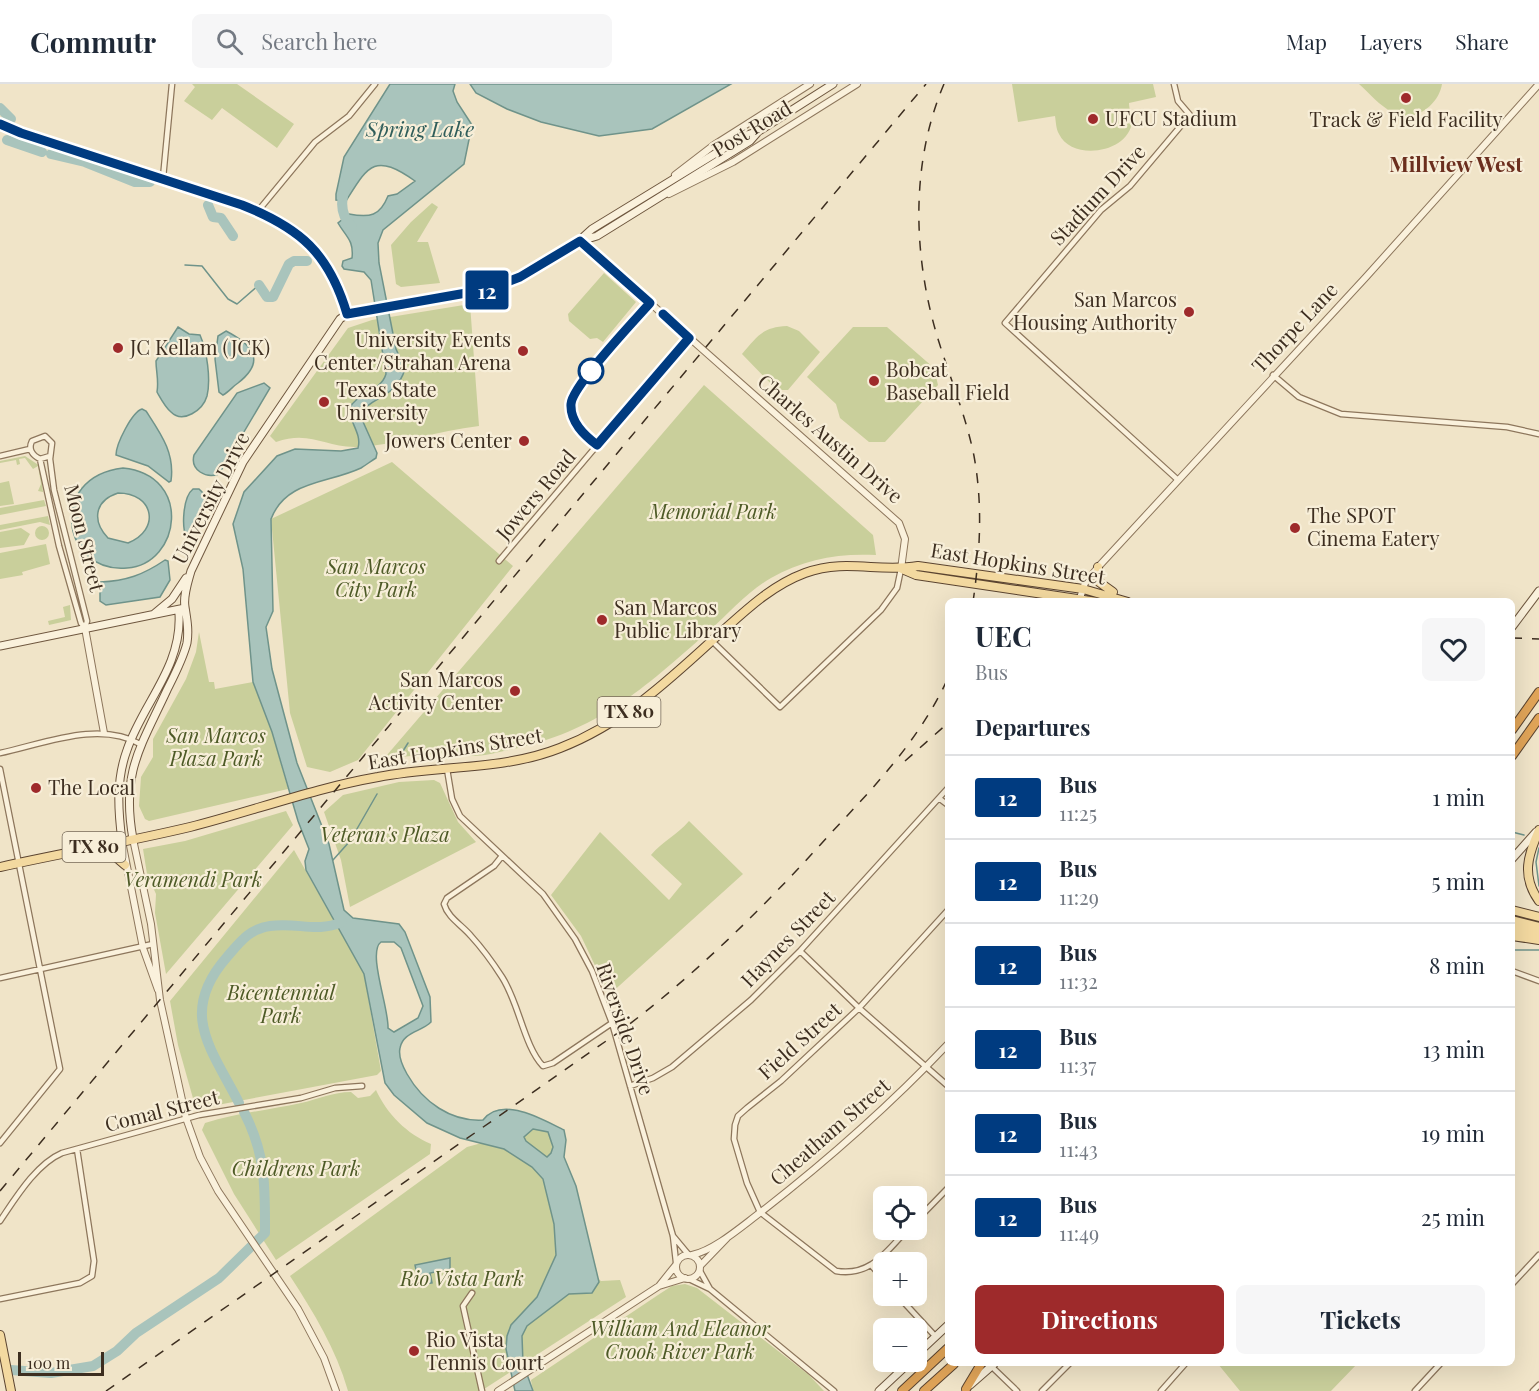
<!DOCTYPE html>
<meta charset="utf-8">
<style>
:root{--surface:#fff;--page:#f6f6f7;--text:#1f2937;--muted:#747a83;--line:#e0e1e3;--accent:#9e2a2b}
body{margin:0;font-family:"Playfair Display",serif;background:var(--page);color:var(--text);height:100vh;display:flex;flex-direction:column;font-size:22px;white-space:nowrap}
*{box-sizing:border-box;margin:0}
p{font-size:20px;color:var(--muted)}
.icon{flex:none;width:33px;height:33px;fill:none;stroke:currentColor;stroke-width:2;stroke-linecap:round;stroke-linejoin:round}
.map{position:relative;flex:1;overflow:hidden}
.panel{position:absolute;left:945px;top:514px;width:570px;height:768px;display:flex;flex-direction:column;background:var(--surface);border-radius:9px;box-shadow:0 6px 24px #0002}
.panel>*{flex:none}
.badge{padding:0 12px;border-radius:4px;font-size:21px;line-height:39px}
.controls{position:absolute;left:873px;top:1102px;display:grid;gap:12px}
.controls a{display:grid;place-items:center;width:54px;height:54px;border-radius:9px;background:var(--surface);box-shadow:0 6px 24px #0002;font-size:30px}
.scale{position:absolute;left:18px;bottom:15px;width:86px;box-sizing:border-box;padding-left:6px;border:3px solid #3d2e20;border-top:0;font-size:16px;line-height:21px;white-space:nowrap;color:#3d2e20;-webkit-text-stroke:4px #f7eed8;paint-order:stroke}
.map>.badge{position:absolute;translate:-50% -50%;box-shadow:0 0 0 3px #fff}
h2{padding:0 30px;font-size:22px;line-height:54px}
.round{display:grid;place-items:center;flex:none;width:63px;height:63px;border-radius:9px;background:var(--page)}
.overview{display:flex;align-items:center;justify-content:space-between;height:102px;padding:0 30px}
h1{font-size:28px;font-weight:700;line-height:45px}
.button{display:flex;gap:12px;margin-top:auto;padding:12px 30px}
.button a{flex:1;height:69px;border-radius:9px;background:var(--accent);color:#fff;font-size:24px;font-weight:700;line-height:69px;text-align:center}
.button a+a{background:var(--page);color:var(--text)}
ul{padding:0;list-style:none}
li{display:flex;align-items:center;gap:18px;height:84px;padding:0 30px;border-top:2px solid var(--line)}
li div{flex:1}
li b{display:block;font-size:22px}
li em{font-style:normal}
li .badge{min-width:66px;font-weight:700;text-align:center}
header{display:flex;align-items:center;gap:36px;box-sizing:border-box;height:84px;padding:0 30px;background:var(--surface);border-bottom:2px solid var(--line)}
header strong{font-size:28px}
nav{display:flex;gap:33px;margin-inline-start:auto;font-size:21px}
.search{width:420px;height:54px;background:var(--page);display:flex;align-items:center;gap:15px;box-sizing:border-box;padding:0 21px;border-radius:9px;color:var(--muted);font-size:22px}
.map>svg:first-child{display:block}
</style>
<header>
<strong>Commutr</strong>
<div class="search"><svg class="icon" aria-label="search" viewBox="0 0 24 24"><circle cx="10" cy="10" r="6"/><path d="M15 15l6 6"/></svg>Search here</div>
<nav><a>Map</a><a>Layers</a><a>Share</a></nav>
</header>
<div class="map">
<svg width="1539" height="1307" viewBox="0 0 1539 1307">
<rect width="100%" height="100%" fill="#f0e4c8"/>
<path fill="#c9cf9b" d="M192,0H237L294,40L277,64L222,24L212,36L184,17L195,3Z
M1012,0H1153L1156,13L1129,19C1129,25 1132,32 1132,37C1130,69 1072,78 1059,50C1056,45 1056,38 1055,32L1018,38Z
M1359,0H1442C1439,21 1413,41 1392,28C1380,22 1369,9 1359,0Z
M432,119L438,123L417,158H428L440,199L401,203L396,200L391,161L411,138Z
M604,189L636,218L603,258L597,254L590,255L569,237L568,230Z
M470,220L479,342C438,347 398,361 357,363C325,364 311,346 276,358L270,352L348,244L372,236Z
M787,242L799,247L820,268L788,306H777L742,270C757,253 762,243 787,242Z
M853,243H887L934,284L938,301L885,358H869L840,334L836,320L807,293Z
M704,301L873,451L876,471C838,469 804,475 771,494C748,507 729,529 709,547C642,606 596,649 504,667C490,670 469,676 456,668L389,674L387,671Z
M25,372L40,382L43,408L38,407L41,400L38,382L33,385L25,374L19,375L20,380L17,381L16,376L0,379V377Z
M392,378L513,482L358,676L330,688L307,683L290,629L271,435Z
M9,397L14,420L0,422V399Z
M44,416L46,422L0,431V424Z
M48,432L50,441L40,438L0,446V441Z
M35 449a7 7 0 1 1 14 0a7 7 0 1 1-14 0Z
M21,444L30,450L24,461L0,464V448Z
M46,460L50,480L22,488L23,491L0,495V469Z
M70,521L71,536L49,541L48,537L65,533L63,523Z
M199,548L209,598H214L215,605L253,598L272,648L288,705L149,737L145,735L139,722L141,693L153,673V655L186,595L196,568Z
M434,696L440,699L458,738L476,758L350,823L341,776L324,728L343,711L399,698Z
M286,727L293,741L166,890L155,829L156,810L147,790L143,765L185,757Z
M689,737L743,790L609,911L581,852L551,811L600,748L669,816L682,800L651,771C663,757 677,751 689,737Z
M294,766L364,890L381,987L377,991L196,1025L178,961L170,917Z
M376,1006C387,1030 407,1050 431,1060L430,1070L276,1176L234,1110L202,1046L205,1039C237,1029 269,1026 301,1019C319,1015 333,1008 351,1008L358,1014L370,1012Z
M533,1045L548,1048L551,1055L565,1166L601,1197L620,1196L626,1213L481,1307H348C336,1265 314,1229 290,1192L467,1063Z
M685,1200L697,1204L809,1291L824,1307H533L531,1296L661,1209L672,1202Z
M1218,1280H1357L1331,1307H1240Z"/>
<path fill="#a9c4bc" stroke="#6f938a" stroke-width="1.5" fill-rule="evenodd" d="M390,0H455L453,7L457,18L472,41L464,80L383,146L378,159L379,179L396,265L405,285C396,315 370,312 360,331L377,369L376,374C371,377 366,381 361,384C327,400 286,396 271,435L273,527L266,543L272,585L297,679L329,760L344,826L353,834L399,840L405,848L430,913L431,938C421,948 403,948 400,964C398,973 403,983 407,990C423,1018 451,1038 483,1036C502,1011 543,1036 564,1046L566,1056L564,1073L576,1102L599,1198L592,1209L569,1210L527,1242L522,1252L523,1279L533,1307H515L506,1265L507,1252L511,1241L537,1213L556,1171L554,1140L543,1095L532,1083L504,1065L460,1054L427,1039L394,1011L385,999L364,890L306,786L305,777L309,765L298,737L272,648L253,598L243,485L233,440L244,408L277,372L295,365L341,367L358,364C362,350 350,339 349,325C357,308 380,309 386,290L371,196L364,188L344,185L342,182L343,177L352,174C354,156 346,153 338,139L349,130C370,134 380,132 388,112L397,110L415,97C374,68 368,82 346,117L336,116V110L344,73ZM381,858H394L401,864L423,922L418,934L394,948L388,944C389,924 367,868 381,858ZM533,1045L548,1048L553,1063L551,1069L547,1073L526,1057L524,1053Z
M470,0H731L652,45L599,52L541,38L507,25L476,9Z
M178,243L189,250L200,251C207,267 211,295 207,312C203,326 183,340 171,328C165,323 161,315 157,308C159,296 156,288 156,277Z
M226,247C255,262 265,278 238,299C232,303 229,308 223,311L219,308L215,275L218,252Z
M264,299L270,304L219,390C206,395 190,386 194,371L237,309Z
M142,325L146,327C161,350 175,369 171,397L169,398L148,382L116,371C116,360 132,328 142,325Z
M123,384C193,391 181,480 127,484C62,490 46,393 123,384ZM118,409C154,409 161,446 128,459L108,454C92,437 94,417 118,409Z
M193,405H199L207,413L193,448L187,455C181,443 183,413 193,405Z
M165,476L168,477L170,496L160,513L106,521L100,517V498C126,497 143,491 165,476Z
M450,1174V1185L430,1189L432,1199L419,1201L415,1181Z"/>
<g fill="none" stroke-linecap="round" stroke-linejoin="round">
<path stroke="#6f938a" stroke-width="1.5" d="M185,181L202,182L228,215L237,220L259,201
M398,675L408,659
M1512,748L1524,751
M1539,764L1536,778L1539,802
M333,776L350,757L377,710
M1512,866H1539"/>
<path stroke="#a9c4bc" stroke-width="10" d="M0,24L11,35
M7,56L42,68
M51,70L85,78L135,98H150
M346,102C340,117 340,131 352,143
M208,121L213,133L221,134L233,152
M259,201L267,213H273L289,180L294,177H307
M239,1019C211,964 178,929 227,873C240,858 249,845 270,842C298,838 316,849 342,838
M11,1286L51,1289L93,1282L117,1267L136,1249L219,1194L265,1149C265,1101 266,1071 244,1028"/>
<defs>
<path id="minor" d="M1174,0L1178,17L1190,31L1130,102L1101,126L1005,239L1178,396
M163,94L172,0
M258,127L315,58L349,32L375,0
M1273,291L1299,313L1341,330L1507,343L1539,350
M0,372L30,365
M50,372L40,375C32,371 28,365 32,357L45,352L52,359L50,375L54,406L87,537L85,544
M40,375L59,462L81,539L85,544
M499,477L689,253
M712,557L780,623L881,526L897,504L901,485
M0,669C43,660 99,636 140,660
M0,685L60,985L0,1059
M447,685L452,715L460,732L543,810L575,855L592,887L612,939L673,1152L676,1178
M940,715L948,721
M502,772L494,782L447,814L444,820C448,834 462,841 471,852C482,864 493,879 502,893C519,919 524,962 543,982L553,979L612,939
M800,867L859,924L948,1002
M1512,887L1539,897
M0,894L153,860
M630,1002L653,994L672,983L751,916L800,867L948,704
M0,1137C15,1115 36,1080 62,1069L199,1031L301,1014L335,1004L362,1002
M916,1137L948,1104
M907,1146C886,1168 870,1193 836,1187L760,1128L747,1099L734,1055L735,1041L738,1032L747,1024L781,997L859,924L948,826
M673,1152L688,1170
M872,1182L884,1196
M700,1187L710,1205L834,1307
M689,1195L710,1205
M1512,1200L1539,1171
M472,1209L463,1222L482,1307
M898,1212L936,1253
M0,1215L80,1199L92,1192L94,1177L77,1065
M991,1282L1017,1307
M1042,1307L1069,1280
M1161,1307L1185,1280
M1415,1307L1440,1280
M1533,1307L1539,1301"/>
<path id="tertiary" d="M0,40L238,120C298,141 329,169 347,230
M675,91L714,61L810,0
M669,110L733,78L857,0
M580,157L899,439L905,455L901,485
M1080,514L1085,499L1100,481L1366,193L1539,0
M85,544L104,649
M133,755L151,840L160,916L186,1034L200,1073L218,1107L298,1225L324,1274L336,1307
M122,757L143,864L158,906
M676 1183a12 12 0 1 1 24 0a12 12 0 1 1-24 0Z
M692,1171C715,1166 742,1142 761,1128C828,1076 890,1021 948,960
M700,1182L727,1154
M659,1202L685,1194
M498,1307L659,1202L675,1182"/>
<path id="secondary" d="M584,156L597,152L750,57L757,49
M154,530L172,515L186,494
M1512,543L1539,507
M0,562L185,524
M133,755C121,689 140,664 167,606C174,592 183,575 187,559C189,546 187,536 185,523C183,512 188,498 191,487L243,378L340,235L347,230L364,225C451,212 525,209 592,145L744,52L759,47L833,0
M122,757C118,726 116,696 127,666C143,619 182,583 179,530L185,524
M1512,775L1536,748
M916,1271L948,1241
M970,1301L994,1280
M879,1307L910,1278"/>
<path id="primary" d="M1098,483L1099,498L1113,508
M902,485L916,491L1097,518
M1539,746C1528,771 1521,792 1539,817
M98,763L111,769L125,781
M0,783C63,769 127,758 190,743C253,727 315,704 378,693C438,681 502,687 560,664C622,640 668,597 717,552C744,528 770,502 805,489C847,474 878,489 918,482L1083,505L1128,518
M1512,826L1539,833
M1512,836L1539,843
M1512,844L1539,848
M1512,852L1539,856
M0,1251L11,1307"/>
<path id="motorway" d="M1512,646L1539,608
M1512,672L1539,634
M966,1305L981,1280
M902,1307L948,1264
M924,1307L954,1280"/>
</defs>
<use href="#minor" stroke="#8d765c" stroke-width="7"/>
<use href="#tertiary" stroke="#8d765c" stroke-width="8"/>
<use href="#secondary" stroke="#6f573f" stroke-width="9"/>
<use href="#primary" stroke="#5b4430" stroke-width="10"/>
<use href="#motorway" stroke="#5b4430" stroke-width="10"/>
<use href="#minor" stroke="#faf1dc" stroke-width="4.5"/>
<use href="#tertiary" stroke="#faf1dc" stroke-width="6"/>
<use href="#secondary" stroke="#faf1dc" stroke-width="7"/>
<use href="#primary" stroke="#f3d9a0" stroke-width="8"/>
<use href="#motorway" stroke="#e0a458" stroke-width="8"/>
<path stroke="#3d2e20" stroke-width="1.5" stroke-dasharray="10 10" stroke-linecap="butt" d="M944,0C910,80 913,173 938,255C950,294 966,332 974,372C983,421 980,469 973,518
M1512,554L1539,555
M905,677L948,639
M0,1107L926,0
M106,1307L619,948C698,889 765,822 831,749C876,701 920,655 948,594"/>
</g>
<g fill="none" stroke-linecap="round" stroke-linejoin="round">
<defs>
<path id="line" d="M0,40L21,49L242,121C300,144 329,169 347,230L489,205L520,193L580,157L650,219C635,236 572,302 571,320C570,338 584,351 597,361L689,254L663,230"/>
</defs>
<use href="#line" stroke="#fff" stroke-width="14"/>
<use href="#line" stroke="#003b80" stroke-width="9"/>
</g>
<g fill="#9e2a2b" stroke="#f7eed8" stroke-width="2">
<circle cx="1406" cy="14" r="6"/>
<circle cx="1093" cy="35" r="6"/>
<circle cx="1189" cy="228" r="6"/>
<circle cx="118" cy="264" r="6"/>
<circle cx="523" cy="267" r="6"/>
<circle cx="874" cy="297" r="6"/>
<circle cx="324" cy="318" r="6"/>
<circle cx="524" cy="357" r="6"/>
<circle cx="1295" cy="444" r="6"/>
<circle cx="602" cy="536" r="6"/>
<circle cx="515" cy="607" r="6"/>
<circle cx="36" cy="704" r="6"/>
<circle cx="414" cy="1267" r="6"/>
</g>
<circle fill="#fff" stroke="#003b80" stroke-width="3" cx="591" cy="287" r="12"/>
<g text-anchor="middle" stroke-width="4.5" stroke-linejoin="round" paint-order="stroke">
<g fill="#f7eed8" stroke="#756857" stroke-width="1.5">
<rect x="597.5" y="613" width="63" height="30" rx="4.5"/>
<rect x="62.5" y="748" width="63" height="30" rx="4.5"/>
</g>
<g font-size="18" font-weight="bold" fill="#3d2e20">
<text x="629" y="634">TX 80</text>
<text x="94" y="769">TX 80</text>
</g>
<g font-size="20" fill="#3d2e20" stroke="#f7eed8" text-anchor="start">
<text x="1105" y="42">UFCU Stadium</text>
<text x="1406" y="43" text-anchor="middle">Track &amp; Field Facility</text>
<text x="1177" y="223" text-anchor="end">San Marcos<tspan x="1177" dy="23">Housing Authority</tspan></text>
<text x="511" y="263" text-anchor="end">University Events<tspan x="511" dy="23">Center/Strahan Arena</tspan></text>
<text x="130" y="271">JC Kellam (JCK)</text>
<text x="886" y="293">Bobcat<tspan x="886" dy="23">Baseball Field</tspan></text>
<text x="336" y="313">Texas State<tspan x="336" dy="23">University</tspan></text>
<text x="512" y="364" text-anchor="end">Jowers Center</text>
<text x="1307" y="439">The SPOT<tspan x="1307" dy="23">Cinema Eatery</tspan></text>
<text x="614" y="531">San Marcos<tspan x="614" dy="23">Public Library</tspan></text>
<text x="503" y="603" text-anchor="end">San Marcos<tspan x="503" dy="23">Activity Center</tspan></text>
<text x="48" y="711">The Local</text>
<text x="426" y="1263">Rio Vista<tspan x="426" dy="23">Tennis Court</tspan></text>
</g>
<g font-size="20" fill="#3d2e20" stroke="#f7eed8">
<text transform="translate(752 45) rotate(-31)" y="7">Post Road</text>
<text transform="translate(1098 111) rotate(-47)" y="7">Stadium Drive</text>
<text transform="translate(1295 244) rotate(-47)" y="7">Thorpe Lane</text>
<text transform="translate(830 355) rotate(41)" y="7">Charles Austin Drive</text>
<text transform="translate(536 411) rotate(-50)" y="7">Jowers Road</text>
<text transform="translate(211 414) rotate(-63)" y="7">University Drive</text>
<text transform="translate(84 454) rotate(76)" y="7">Moon Street</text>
<text transform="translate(1018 480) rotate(9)" y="7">East Hopkins Street</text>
<text transform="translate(455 665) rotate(-9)" y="7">East Hopkins Street</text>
<text transform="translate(788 855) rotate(-46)" y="7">Haynes Street</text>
<text transform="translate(625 945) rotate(71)" y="7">Riverside Drive</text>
<text transform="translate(800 957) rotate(-42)" y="7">Field Street</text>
<text transform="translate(162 1027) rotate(-14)" y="7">Comal Street</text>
<text transform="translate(830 1048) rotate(-41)" y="7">Cheatham Street</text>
</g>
<g font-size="20" font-style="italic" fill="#4d5a26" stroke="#f7eed8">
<text x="713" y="435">Memorial Park</text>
<text x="376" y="490">San Marcos<tspan x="376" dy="23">City Park</tspan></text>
<text x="216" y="659">San Marcos<tspan x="216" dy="23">Plaza Park</tspan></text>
<text x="385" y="758">Veteran's Plaza</text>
<text x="193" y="803">Veramendi Park</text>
<text x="281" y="916">Bicentennial<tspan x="281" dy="23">Park</tspan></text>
<text x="296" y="1092">Childrens Park</text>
<text x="462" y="1202">Rio Vista Park</text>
<text x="680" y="1252">William And Eleanor<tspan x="680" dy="23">Crook River Park</tspan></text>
</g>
<g font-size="21" font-style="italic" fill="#2f5d5a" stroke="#f7eed8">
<text x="420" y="53">Spring Lake</text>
</g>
<g font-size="21" font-weight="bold" fill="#6b2e1e" stroke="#f7eed8">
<text x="1456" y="88">Millview West</text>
</g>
</g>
</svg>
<div class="controls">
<a><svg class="icon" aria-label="locate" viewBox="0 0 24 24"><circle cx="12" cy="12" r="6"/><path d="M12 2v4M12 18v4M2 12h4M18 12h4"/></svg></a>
<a>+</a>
<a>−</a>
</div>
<div class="scale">100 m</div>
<b class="badge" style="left:487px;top:206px;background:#003b80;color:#fff">12</b>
<section class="panel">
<div class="overview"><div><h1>UEC</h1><p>Bus</p></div><a class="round"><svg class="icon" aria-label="heart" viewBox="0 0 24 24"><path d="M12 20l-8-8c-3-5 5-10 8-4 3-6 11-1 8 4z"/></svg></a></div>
<h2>Departures</h2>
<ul>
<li><span class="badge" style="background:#003b80;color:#fff">12</span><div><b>Bus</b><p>11:25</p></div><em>1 min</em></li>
<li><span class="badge" style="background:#003b80;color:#fff">12</span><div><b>Bus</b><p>11:29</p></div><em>5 min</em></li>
<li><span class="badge" style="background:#003b80;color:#fff">12</span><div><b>Bus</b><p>11:32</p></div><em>8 min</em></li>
<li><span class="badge" style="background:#003b80;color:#fff">12</span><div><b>Bus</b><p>11:37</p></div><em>13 min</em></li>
<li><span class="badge" style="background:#003b80;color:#fff">12</span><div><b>Bus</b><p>11:43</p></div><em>19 min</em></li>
<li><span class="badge" style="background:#003b80;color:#fff">12</span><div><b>Bus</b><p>11:49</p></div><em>25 min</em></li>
</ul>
<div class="button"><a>Directions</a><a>Tickets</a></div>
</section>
</div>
